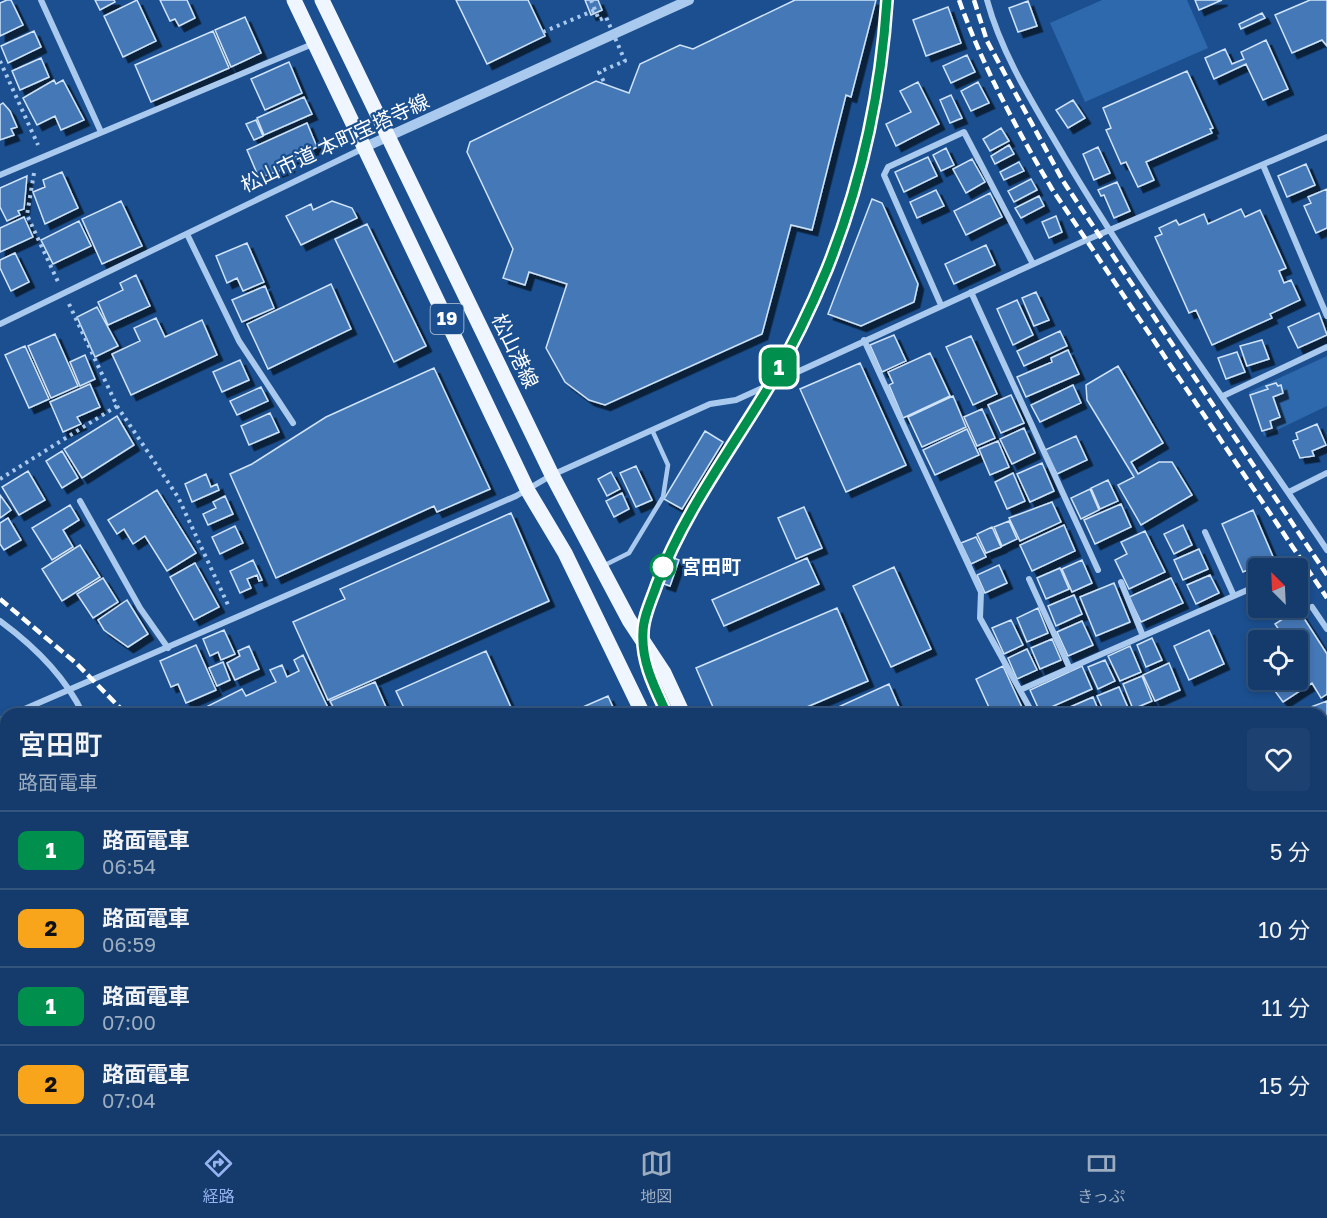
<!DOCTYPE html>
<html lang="ja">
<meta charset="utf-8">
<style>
:root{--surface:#143b6b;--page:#1d4271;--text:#f1f3f6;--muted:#9dadc1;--line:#33557e;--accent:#95b2f1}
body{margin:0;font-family:"Golos Text","Noto Sans JP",sans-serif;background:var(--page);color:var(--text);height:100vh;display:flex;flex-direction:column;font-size:22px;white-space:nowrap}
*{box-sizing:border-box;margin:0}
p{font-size:20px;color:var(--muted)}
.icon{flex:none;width:33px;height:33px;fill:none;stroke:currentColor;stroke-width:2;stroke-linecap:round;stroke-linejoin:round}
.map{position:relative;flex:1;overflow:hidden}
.side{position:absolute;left:0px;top:708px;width:1328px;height:426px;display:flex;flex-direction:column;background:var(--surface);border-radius:18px 18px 0 0;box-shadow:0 3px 9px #0003,0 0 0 2px var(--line)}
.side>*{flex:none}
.badge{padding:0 12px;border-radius:9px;font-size:21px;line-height:39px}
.needle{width:39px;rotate:336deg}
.fabs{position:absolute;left:1248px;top:558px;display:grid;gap:12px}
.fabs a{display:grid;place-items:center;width:60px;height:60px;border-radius:6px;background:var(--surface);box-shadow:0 3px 9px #0003,0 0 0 2px var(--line);font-size:30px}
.map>.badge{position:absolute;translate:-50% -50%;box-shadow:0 0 0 3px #fff}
.round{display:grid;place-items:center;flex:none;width:63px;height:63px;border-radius:6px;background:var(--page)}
.overview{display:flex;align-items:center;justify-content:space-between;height:102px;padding:0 18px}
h1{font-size:28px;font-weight:600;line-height:45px}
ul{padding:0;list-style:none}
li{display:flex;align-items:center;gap:18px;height:78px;padding:0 18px;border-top:2px solid var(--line)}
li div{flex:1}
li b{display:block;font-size:22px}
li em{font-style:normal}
li .badge{min-width:66px;font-weight:700;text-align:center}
.dock{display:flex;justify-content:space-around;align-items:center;height:84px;border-top:2px solid var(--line);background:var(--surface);font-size:16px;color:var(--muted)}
.dock a{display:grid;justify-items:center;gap:3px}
.dock .current{color:var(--accent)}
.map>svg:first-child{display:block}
</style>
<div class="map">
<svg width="1327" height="1134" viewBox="0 0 1327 1134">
<defs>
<filter id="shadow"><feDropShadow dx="5.5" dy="5.5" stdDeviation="0" flood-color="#0009"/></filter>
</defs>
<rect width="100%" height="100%" fill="#1b4f8f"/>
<path fill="#2e69ad" d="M1102,0H1187L1208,48L1085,102L1050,23Z
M1327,356V406L1264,436L1249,392Z
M1327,929V1056L1322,1058V931Z"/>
<path fill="#4478b7" stroke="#cfe3fa" stroke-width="1.5" filter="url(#shadow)" d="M7,0H11L23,25L0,36V3Z
M95,0H114L115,2L100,10Z
M137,0L156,41L123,57L104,16Z
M160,0H187L195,18L179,26L175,19L170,21Z
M456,0H528L545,36L487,64Z
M585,0H598L602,10L591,15Z
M795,0H876L851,97L846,95L812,230L791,225L762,334L605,405L589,400L565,382L546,348L567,284L529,272L525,285L503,278L513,249L467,152L470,142L596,81L629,93L640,64L680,45L693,49Z
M1195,0H1222L1199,10Z
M1310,0H1327V46L1322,40L1292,53L1275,15Z
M1028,1L1037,26L1018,32L1009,8Z
M948,7L961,43L926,56L913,20Z
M1262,13L1265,18L1241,29L1239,24Z
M245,17L261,53L231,67L215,30Z
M34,31L41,47L8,63L1,46Z
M213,31L229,68L151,102L135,65Z
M1266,40L1288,89L1263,100L1246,64L1214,79L1205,58L1225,49L1232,64L1244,59L1241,52Z
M967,55L975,72L951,83L943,66Z
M41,58L49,77L20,90L12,71Z
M289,62L302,93L265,110L251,79Z
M1187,71L1213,128L1210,129L1212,133L1146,162L1154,180L1138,187L1126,162L1121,164L1106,130L1111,128L1103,108Z
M54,80L56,84L63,80L84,120L61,130L55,116L37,125L23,98Z
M918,82L939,124L896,146L886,124L911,112L900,91Z
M978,82L989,103L971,111L961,91Z
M951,95L962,118L950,123L940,100Z
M304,97L312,114L264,135L257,118Z
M1073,100L1085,118L1068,128L1056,110Z
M3,103L10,111L17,127L11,129L14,135L0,140V105Z
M256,120L263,136L254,140L246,124Z
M307,123L317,147L287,161L289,167L259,178L247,150Z
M1001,128L1009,141L990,151L983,139Z
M1009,145L1014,154L995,164L991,156Z
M1098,147L1110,173L1094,180L1083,154Z
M946,148L954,165L941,171L933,155Z
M928,157L937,176L904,192L895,172Z
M972,159L985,182L966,193L953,169Z
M1019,162L1024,171L1004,180L1000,172Z
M1306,164L1315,185L1287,197L1278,176Z
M62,172L78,208L45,224L33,192L45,187L43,180Z
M27,176L24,209L18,211L20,215L7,221L0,207V188Z
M1031,179L1037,190L1014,202L1008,191Z
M1117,182L1130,211L1114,218L1104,195L1101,196L1098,190Z
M1327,189V228L1316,233L1304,206L1311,203L1308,197Z
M936,190L944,206L917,218L910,202Z
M990,193L1002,217L966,235L954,211Z
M1039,196L1044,206L1021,218L1015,208Z
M872,199L882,203L918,284L914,302L861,326L828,314Z
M121,201L142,246L102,264L82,219Z
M332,201L352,208L357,218L301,245L286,216L311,204L313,210Z
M1241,209L1245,217L1260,210L1286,268L1279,271L1284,283L1291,280L1300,300L1270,314L1272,318L1212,345L1196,310L1189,313L1155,237L1162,234L1159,228L1176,220L1179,225L1204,214L1208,224Z
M1056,216L1062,232L1049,238L1042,222Z
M24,217L33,237L0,252V228Z
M79,221L91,246L53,264L41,240Z
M367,224L426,346L394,362L335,239Z
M247,243L264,282L243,291L237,278L227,283L216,256Z
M986,245L995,265L954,284L945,264Z
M15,253L29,282L11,291L0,268V260Z
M136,275L150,306L108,325L98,302L123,290L120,283Z
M331,284L351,329L268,369L247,324Z
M265,286L274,308L242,322L232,300Z
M1036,292L1049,320L1034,326L1022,298Z
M1017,300L1033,335L1013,345L997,309Z
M97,307L118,346L95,357L77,317Z
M1319,313L1327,335L1298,348L1288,327Z
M156,318L165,337L202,320L217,355L131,395L112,354L140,341L134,328Z
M1060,331L1067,346L1024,366L1017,351Z
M55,334L78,386L51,398L28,346Z
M894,335L906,361L882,372L870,345Z
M971,336L997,394L973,405L946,347Z
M1262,340L1269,359L1247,366L1240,346Z
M25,346L49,399L29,408L5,355Z
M1068,350L1079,374L1026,397L1017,377L1052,362L1051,358Z
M1237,352L1245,372L1226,379L1218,358Z
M930,353L950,396L903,418L889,385L893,383L888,372Z
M85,355L95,379L80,386L70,362Z
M240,360L249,380L222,392L213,372Z
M860,363L906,465L846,492L800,389Z
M1118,366L1163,443L1131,462L1138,474L1159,462H1172L1192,495L1141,525L1118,485L1134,477L1087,400L1086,385Z
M434,368L490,489L437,512L434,506L276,578L230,474L252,464L326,417Z
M1276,383L1278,386L1281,385L1283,393L1273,397L1280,417L1270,421L1272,428L1262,431L1250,395L1268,389L1266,386Z
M90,384L100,407L77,417L81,424L63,432L50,402Z
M1073,385L1081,403L1040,422L1031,405Z
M261,387L268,401L237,415L230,401Z
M1011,395L1024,423L1001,433L988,405Z
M953,396L966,427L922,447L908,417Z
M982,409L995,438L977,446L964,417Z
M270,413L279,432L249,445L241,426Z
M117,416L134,445L82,478L64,449Z
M1317,424L1326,445L1312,451L1314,456L1300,458L1293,441L1298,439L1296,433Z
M1024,428L1035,453L1012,464L1000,439Z
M967,429L979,455L935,475L923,450Z
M705,431L723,442L682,509L664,499Z
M1076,436L1087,460L1057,474L1045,450Z
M998,441L1009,467L990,475L979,449Z
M62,451L78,478L62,488L46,461Z
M1042,463L1054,491L1030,502L1017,474Z
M636,466L652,500L636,507L620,473Z
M28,471L45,500L19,515L2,487Z
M611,472L620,489L607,496L598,479Z
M1013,473L1025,501L1007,509L995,482Z
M206,474L211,487L217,484L219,490L192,502L185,484Z
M1108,480L1118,501L1100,509L1091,488Z
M1090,489L1099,510L1081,519L1071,498Z
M157,490L196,553L167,571L145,536L133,544L124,529L117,534L108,520Z
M622,493L629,509L614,517L606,501Z
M0,495L11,510L0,518Z
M225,496L233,514L208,525L203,514L216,508L213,502Z
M1052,502L1061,522L1020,541L1009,518Z
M1121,504L1131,527L1095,544L1084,520Z
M70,505L79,520L63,530L73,547L52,560L32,528Z
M804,507L822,548L796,559L778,518Z
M1253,510L1274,559L1243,572L1222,524Z
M511,513L549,601L328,700L293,622L345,599L340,589Z
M8,518L21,540L4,550L0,544V523Z
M1009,521L1017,539L1002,546L994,527Z
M1064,525L1075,551L1032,571L1020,545Z
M1183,525L1192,545L1174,554L1164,534Z
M235,526L243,543L220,554L212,537Z
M992,527L1001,547L986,553L977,534Z
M1145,531L1165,572L1129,589L1115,560L1127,554L1121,542Z
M976,537L986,557L971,564L961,543Z
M80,545L100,577L62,601L42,569Z
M1199,549L1208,569L1183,580L1174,560Z
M671,557L679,560L670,586L661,583Z
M807,558L819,584L724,626L712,600Z
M253,560L262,580L259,581L257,575L247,579L251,588L240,593L230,571Z
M1082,560L1092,583L1072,592L1062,569Z
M195,563L219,607L194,620L170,577Z
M999,565L1007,583L985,593L977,575Z
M894,567L931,649L891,667L853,586Z
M1060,568L1069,589L1046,599L1037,578Z
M1210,575L1219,593L1196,604L1187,585Z
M103,578L118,602L93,618L77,594Z
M1171,578L1183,603L1141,622L1129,597Z
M1114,583L1130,622L1096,636L1080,597Z
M1074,595L1082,614L1056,626L1048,606Z
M127,600L148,634L128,647L104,630L98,620Z
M837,608L868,681L795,712L790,707L773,714H734L732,710L716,714L696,668Z
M1038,608L1048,633L1027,642L1017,618Z
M1298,609L1327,654V694L1321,698L1312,683L1283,702L1267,680H1298V640H1286L1275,624Z
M1011,620L1023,645L1004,654L992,628Z
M1082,621L1093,645L1068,656L1057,632Z
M224,630L235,654L221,660L218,652L210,656L203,639Z
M1209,630L1224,664L1189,680L1174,646Z
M1152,638L1162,660L1146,667L1137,645Z
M1052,639L1061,660L1040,669L1031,648Z
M196,645L216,690L186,703L178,684L171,687L160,661Z
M249,646L259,669L235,680L227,663L240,656L238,651Z
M1130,646L1141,672L1120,681L1108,656Z
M1027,649L1037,670L1017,679L1008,658Z
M486,651L513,712L407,714L396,691Z
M303,655L331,714H212L208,706L242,689L246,696L276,682L270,670L282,665L287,677L299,671L294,660Z
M1105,660L1115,681L1098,689L1088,667Z
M223,662L230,680L217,686L209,668Z
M1169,663L1180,690L1155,701L1143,675Z
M1003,666L1025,714H992L976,679Z
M1082,666L1092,689L1040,712L1030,690Z
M1142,676L1152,701L1133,709L1123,684Z
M375,682L389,714H337L330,701Z
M889,684L902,714H823Z
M1119,687L1129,710L1121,714H1105L1097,696Z
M608,696L616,714H567Z
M1093,697L1100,714H1054Z
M1327,701V742L1322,744V714H1292Z
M6,748V789L0,775V751Z
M1327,810V848L1322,850V813Z
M3,950L6,957V978L0,980V951Z
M6,985V1010L0,1013V988Z
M0,1084L6,1090V1104L0,1106Z
M6,1116V1128H19L22,1134H0V1119Z
M1327,1119V1134H1293L1307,1128H1322V1121Z
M46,1128H100L103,1134H44L42,1129Z
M123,1128H152L160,1134H121Z
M550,1128H559L561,1134H535Z
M703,1128H785L788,1134H690Z
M1050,1128H1164L1150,1134H1036Z"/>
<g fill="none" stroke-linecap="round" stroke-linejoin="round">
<path stroke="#a9c9ee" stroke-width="4" stroke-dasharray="3 4.5" stroke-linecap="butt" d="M543,32L595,10
M0,61L38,145
M34,173L27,215L59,284
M69,304L117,406L178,497L229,607
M0,479L117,406
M0,932L6,946"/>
<path stroke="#a9c9ee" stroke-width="4.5" d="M603,566L629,553L663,497L668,465L652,430"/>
<path stroke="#a9c9ee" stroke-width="6" d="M41,0L101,132
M987,0C1002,56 1036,108 1065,158C1145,293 1240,419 1327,550
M1263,165L1327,316
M0,175L315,43
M187,234L239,341L293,423
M971,292L1098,570
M941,305L884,175L888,167L964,132L1033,264
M0,324L364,148
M864,340L981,592L980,618L1033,714
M1223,396L1327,347
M1289,492L1327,473
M80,501L140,608L168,648
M1205,532L1234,596
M1029,579L1070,669
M1121,582L1143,636
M1312,607L1327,629
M0,621C34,646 65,676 83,714
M1020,690L1252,588
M13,714L516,496L552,475L710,404L736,400L1084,241L1327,137
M0,720L6,717
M0,811L6,825
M0,1068L6,1065
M0,1071L6,1078
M1322,1072L1327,1070
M30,1128L33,1134
M350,1128L354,1134
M1220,1128L1222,1134
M206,1134L210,1128
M683,1134L693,1128
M1179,1134L1193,1128"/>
<path stroke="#a9c9ee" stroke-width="10" d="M365,147L689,0"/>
<path stroke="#f0f6ff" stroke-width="15" d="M294,0L528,491L565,553L643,714
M322,0L552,475L629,620L664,673L683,714
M838,1128L841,1134
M876,1128L879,1134"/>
<path stroke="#fff" stroke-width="1.5" d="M667,714C655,688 641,662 643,632C643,617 652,599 657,584C684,512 731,450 771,383C792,347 811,308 827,269C861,184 881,92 887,0
M862,1128L864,1134"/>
<path stroke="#fff" stroke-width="4.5" stroke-dasharray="10 4.5" stroke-linecap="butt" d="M959,0C983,67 1016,128 1052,189L1327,598
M974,0L987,41L1063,181L1327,575
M0,599L77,664L126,714
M392,1128L395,1134"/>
<path stroke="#a9c9ee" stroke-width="4" stroke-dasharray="3 4.5" stroke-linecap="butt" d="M591,0L599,20L606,17L625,61L599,72L605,84"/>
</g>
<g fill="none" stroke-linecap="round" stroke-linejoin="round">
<defs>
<path id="line" d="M667,714C655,688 641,662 643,632C643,617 652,599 657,584C684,512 731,450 771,383C792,347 811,308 827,269C861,184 881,92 887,0"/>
</defs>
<use href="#line" stroke="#fff" stroke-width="14"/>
<use href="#line" stroke="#008f4d" stroke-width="9"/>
</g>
<circle fill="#fff" stroke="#008f4d" stroke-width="3" cx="663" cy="567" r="12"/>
<g text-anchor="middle" stroke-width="4.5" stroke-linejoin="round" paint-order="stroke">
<rect fill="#1b4f8f" stroke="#bbcadd" stroke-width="1.5" x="430.5" y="304" width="33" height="30" rx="4.5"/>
<g font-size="18" font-weight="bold" fill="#fff">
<text x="447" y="325">19</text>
</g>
<g font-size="20" fill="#fff" stroke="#1b4f8f">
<text transform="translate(335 143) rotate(-25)" y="7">松山市道 本町宝塔寺線</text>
<text transform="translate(515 351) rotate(64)" y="7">松山港線</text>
</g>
<g font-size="20" font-weight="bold" fill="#fff" stroke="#1b4f8f" text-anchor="start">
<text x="681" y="574">宮田町</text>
</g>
</g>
</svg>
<div class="fabs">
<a><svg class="needle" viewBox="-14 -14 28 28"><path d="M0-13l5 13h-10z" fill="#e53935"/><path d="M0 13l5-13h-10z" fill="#9dadc1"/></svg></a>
<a><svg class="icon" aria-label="locate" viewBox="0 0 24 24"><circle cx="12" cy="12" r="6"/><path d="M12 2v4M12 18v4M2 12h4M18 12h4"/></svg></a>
</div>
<b class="badge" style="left:779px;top:367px;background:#008f4d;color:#fff">1</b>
<section class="side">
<div class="overview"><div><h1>宮田町</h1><p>路面電車</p></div><a class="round"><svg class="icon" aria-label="heart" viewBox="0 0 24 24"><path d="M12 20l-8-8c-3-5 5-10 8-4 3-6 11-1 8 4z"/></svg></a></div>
<ul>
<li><span class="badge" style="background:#008f4d;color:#fff">1</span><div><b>路面電車</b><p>06:54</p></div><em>5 分</em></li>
<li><span class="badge" style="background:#f9a51b;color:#111">2</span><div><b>路面電車</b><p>06:59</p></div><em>10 分</em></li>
<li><span class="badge" style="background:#008f4d;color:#fff">1</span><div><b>路面電車</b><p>07:00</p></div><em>11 分</em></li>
<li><span class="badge" style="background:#f9a51b;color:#111">2</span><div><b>路面電車</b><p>07:04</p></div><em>15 分</em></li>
</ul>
</section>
</div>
<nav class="dock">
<a class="current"><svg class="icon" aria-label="directions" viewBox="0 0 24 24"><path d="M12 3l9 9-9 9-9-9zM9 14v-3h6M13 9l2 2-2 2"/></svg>経路</a>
<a><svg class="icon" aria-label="map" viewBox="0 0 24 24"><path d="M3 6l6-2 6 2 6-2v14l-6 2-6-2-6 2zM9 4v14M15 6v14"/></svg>地図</a>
<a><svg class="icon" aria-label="tickets" viewBox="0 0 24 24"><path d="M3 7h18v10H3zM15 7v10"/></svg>きっぷ</a>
</nav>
